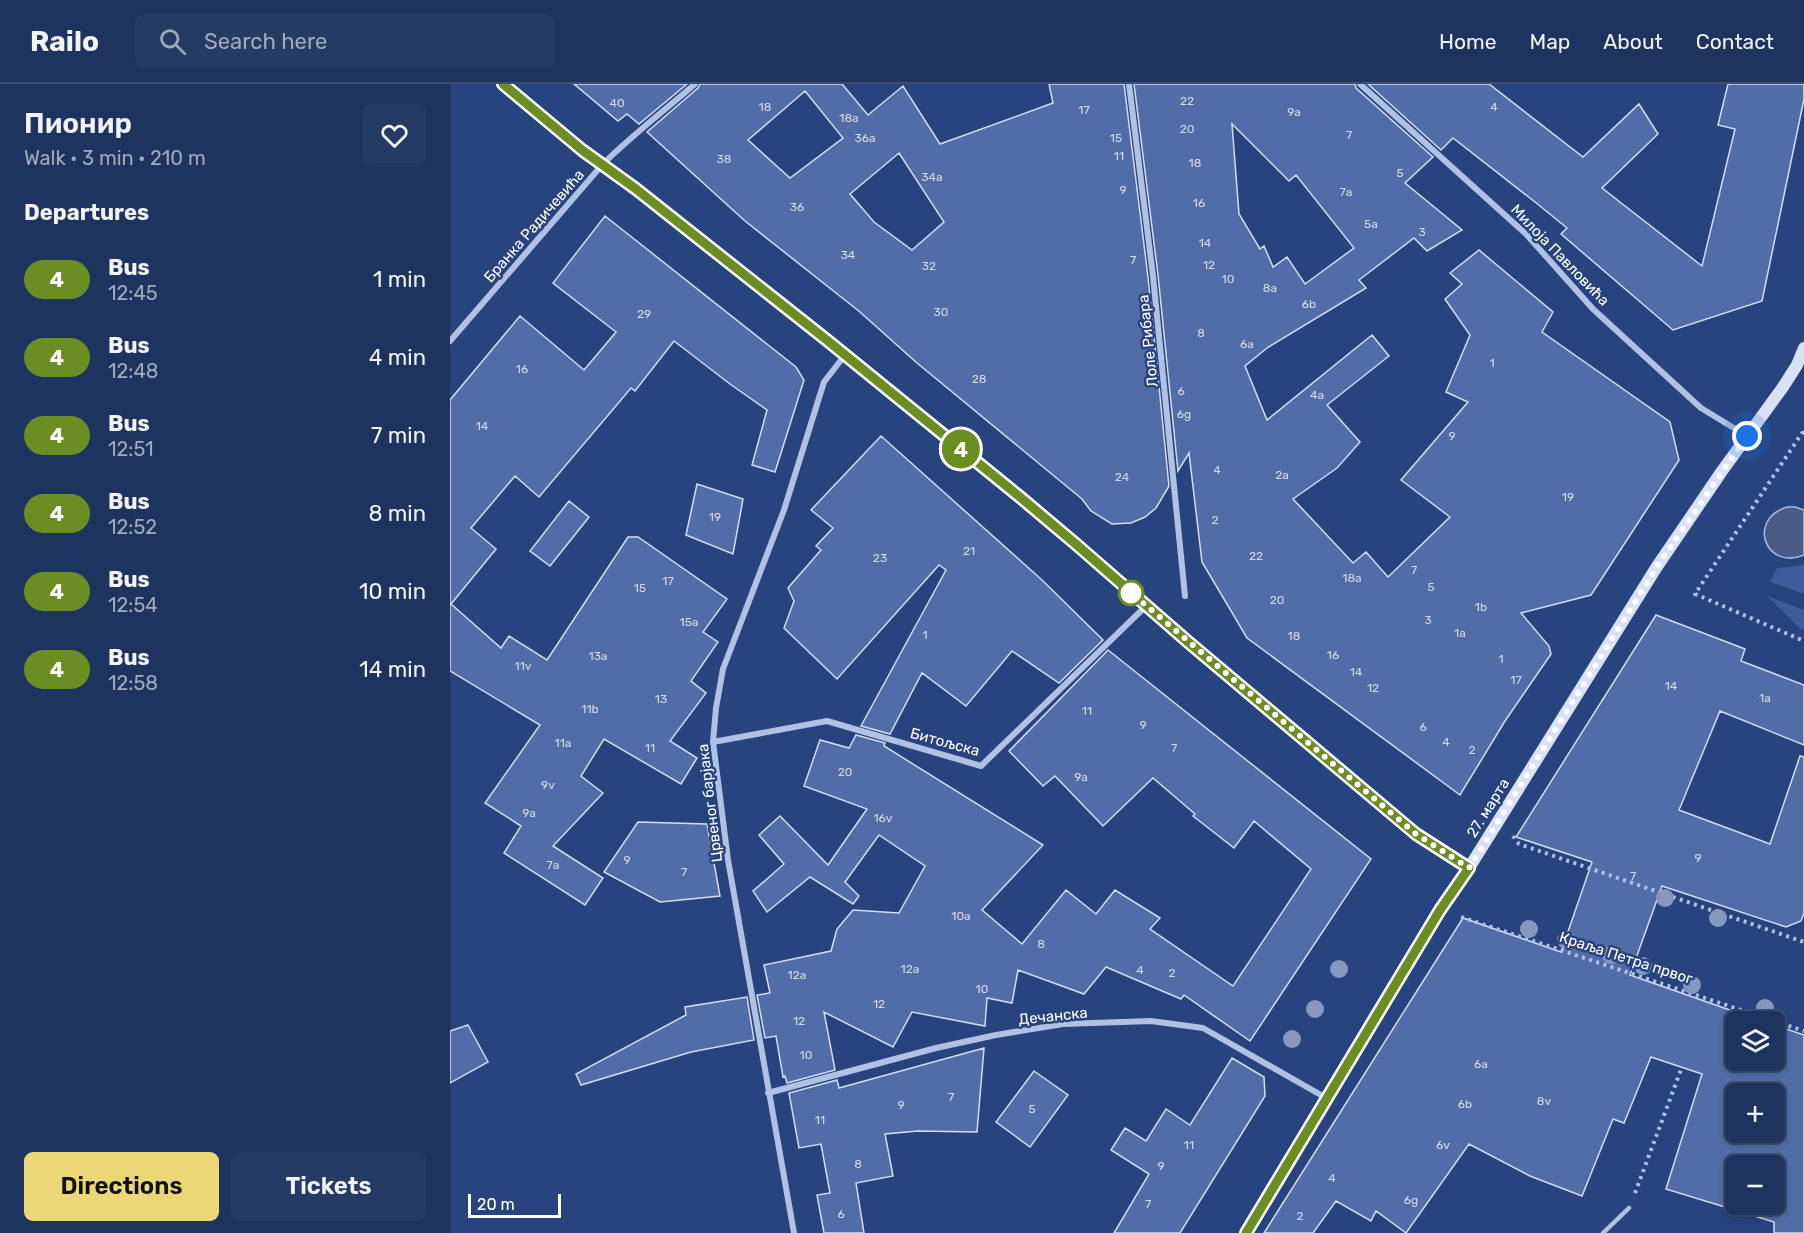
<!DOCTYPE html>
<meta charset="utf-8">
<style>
:root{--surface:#1e335e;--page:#263b64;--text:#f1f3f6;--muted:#a1aabc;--line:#3c4e73;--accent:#ecd776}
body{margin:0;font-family:Rubik,sans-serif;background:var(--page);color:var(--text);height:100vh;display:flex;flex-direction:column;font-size:22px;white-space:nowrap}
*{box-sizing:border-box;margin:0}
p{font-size:20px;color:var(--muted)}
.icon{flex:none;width:33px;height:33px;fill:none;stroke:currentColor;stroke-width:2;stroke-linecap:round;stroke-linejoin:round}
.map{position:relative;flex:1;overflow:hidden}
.side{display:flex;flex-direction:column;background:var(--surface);width:450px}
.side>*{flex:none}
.badge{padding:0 12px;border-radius:20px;font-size:21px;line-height:39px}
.controls{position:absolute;left:1275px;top:927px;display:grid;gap:12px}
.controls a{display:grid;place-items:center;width:60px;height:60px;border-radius:9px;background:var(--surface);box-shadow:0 3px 9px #0003,0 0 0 2px var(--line);font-size:30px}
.scale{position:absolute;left:18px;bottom:15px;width:93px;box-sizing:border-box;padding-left:6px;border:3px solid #fff;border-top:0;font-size:16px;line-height:21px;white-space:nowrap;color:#fff;-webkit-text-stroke:4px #28447e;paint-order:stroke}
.you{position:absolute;width:30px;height:30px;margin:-15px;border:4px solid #fff;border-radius:50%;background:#1a73e8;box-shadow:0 0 0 9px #1a73e833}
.map>.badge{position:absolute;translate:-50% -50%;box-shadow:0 0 0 3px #fff}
h2{padding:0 24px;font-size:22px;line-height:54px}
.round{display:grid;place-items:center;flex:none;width:63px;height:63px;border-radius:9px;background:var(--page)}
.head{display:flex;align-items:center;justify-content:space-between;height:102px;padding:0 24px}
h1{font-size:28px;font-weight:600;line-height:45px}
.cta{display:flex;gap:12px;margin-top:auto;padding:12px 24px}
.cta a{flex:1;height:69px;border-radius:9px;background:var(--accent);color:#111;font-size:24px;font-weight:600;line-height:69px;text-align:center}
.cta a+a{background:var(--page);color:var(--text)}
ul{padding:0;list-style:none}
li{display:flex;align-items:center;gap:18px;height:78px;padding:0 24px}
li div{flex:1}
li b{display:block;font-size:22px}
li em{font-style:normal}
li .badge{min-width:66px;font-weight:700;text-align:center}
header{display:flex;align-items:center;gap:36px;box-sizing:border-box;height:84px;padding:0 30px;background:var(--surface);border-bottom:2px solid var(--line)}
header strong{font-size:28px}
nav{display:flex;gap:33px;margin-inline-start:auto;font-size:21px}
.search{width:420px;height:54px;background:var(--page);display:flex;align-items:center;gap:15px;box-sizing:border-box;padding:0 21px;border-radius:9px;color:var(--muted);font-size:22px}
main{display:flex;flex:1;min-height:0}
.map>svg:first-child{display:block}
</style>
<header>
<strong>Railo</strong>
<div class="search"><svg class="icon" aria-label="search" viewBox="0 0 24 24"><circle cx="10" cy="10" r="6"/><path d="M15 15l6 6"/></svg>Search here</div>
<nav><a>Home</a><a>Map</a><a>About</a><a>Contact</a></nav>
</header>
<main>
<section class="side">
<div class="head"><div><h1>Пионир</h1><p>Walk · 3 min · 210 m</p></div><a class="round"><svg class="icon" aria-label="heart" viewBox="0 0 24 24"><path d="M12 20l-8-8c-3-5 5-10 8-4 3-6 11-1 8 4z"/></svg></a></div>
<h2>Departures</h2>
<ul>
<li><span class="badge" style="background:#6b8e23;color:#fff">4</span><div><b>Bus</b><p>12:45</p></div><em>1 min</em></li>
<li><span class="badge" style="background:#6b8e23;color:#fff">4</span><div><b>Bus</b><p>12:48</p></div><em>4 min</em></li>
<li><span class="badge" style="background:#6b8e23;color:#fff">4</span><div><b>Bus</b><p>12:51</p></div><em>7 min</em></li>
<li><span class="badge" style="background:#6b8e23;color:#fff">4</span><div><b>Bus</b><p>12:52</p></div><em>8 min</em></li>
<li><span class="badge" style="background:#6b8e23;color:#fff">4</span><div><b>Bus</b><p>12:54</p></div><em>10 min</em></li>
<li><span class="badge" style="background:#6b8e23;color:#fff">4</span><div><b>Bus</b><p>12:58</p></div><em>14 min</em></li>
</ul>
<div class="cta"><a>Directions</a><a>Tickets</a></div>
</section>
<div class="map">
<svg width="1354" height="1149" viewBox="0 0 1354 1149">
<rect width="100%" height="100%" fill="#28447e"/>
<path fill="#3d5c9c" d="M1354,481V510L1320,498L1327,484Z
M1317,512L1354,526V546L1349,544Z"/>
<path fill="#485c87" stroke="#a4bbe5" stroke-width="1.5" d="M1337,423H1345L1354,426V471C1316,487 1296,436 1337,423Z"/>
<path fill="#516da7" stroke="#d2ddf4" stroke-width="1.5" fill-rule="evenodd" d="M124,0H237L189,40L177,30L168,37Z
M250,0H392L418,31L453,2L490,60L603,19L599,0H674L698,193L719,402L706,424L695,433L681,439L662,440L641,427L632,415L467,279L410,228L295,137L197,48L248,4ZM355,7L393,54L340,94L298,56ZM449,69L494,138L462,166L424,138L400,110Z
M684,0H905L906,4L983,73L955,99L1012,146L977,167L964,154L909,196L916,204L817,264L795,282L817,336L922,251L939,272L877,321L910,358L887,384L843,415L903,479L916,468L938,493L1000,433L951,396L1018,318L996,308L1020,251L995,215L1012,200L1000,189L1029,166L1103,228L1092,248L1220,338L1229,376L1141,511L1071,529L1099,562L1101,570L1055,637L1010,711L797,554L752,478L739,369L728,387L708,191ZM782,40L839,97L846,91L904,164L855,200L837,173L823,183L814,162L810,165L789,130Z
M918,0H1039L1133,73L1189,20L1208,50L1152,104L1252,182L1285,45L1268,41L1278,0H1354V15L1312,217L1223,246L1111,150L1117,144L1085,118L1003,54L991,66Z
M155,132L346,283L354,296L325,388L302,381L317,326L280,300L224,257L185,307L181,304L89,413L65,392L21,444L46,465L1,520L51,564L59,552L97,576L178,453H188L277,515L253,548L268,558L241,597L256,609L220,657L247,674L231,700L154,655L131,692L153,709L103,762L153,794L135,821L54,769L71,742L35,719L90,641L0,587V316L70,232L134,286L166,248L103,199Z
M431,352L592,496L653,556L609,599L562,567L516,622L472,589L440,650L411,642L496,486L489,481L387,595L334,544L344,517L338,504L371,466L366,462L383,444L361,426Z
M247,400L293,415L283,470L236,451Z
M119,417L139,433L100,482L80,467Z
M1206,531L1295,565L1291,577L1354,601V661L1270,627L1229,726L1320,760L1350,672L1354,673V829L1351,837L1336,843L1212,802L1180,891L1314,938H1286V976H1324V941L1354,951V1149H1324V1138L1216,1105L1252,990L1201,973L1174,1039L1163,1035L1132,1112L1080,1092L1019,1060L956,1149L926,1127L921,1137L886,1117L863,1149H814L1013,834L1111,868L1142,778L1066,753ZM1286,1010H1324V1048H1286ZM1286,1082H1324V1120H1286Z
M658,566L921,775L800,957L734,911L731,915L656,883L634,910L568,886L562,919L537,914L535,942L462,928L443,963L374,928L385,986L337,999L335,992L333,993L326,952L315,954L307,911L320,909L314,881L381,867L387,845L403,826L449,829L475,782L429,751L395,798L409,812L403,820L360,793L317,828L303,807L334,780L309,751L330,732L378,781L417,725L354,702L370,656L399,664L406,651L435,659L434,662L593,761L532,826L572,860L616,806L646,830L665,806L710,834L700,845L783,902L861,785L804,737L784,764L743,732L745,730L703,694L653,742L605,692L593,702L559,667Z
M188,738L257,740L270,812L210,818L154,788Z
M297,913L304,956L241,968L131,1001L126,990L236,931L235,923Z
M18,941L38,978L0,999V947Z
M534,964L527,1048L468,1047L435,1050L443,1092L406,1099L414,1149H374L367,1111L380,1109L371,1060L349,1064L339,1009L387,996L389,1004Z
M782,974L814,993L815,1012L730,1149H664L699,1090L661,1066L675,1044L696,1057L716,1025L740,1041Z
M584,987L618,1011L580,1063L546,1038Z"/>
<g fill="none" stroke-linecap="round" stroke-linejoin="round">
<path stroke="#afc1e5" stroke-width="4" stroke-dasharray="3 4.5" stroke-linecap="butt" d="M1354,349H1352L1245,510L1354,557
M1063,752L1069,760L1354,858
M1011,833L1354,947
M1185,1109L1232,983"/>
<path stroke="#afc1e5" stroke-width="4.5" d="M1153,1149L1179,1124"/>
<path stroke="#afc1e5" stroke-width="6" d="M679,0L703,192L735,512
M910,0L1076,150L1143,225L1251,324L1297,352
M0,257L152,81C181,52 214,27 245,0
M263,658L377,637L531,682L696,522
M318,1009L486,964L546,951L613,940L701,937L753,944L878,1015
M344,1149L278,776L263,658L266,624L273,585L334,426L374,298L395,271"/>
<path stroke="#d8e1f5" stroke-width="12" d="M53,0L132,67L186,105L396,271L605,442L737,557L966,750L1019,784
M796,1149L990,826L1019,784L1206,484L1272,387L1333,303L1347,281L1354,264"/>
</g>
<g fill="#8698bf">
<circle cx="1215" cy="814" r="9"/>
<circle cx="1268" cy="834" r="9"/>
<circle cx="1079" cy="845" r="9"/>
<circle cx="1116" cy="856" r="9"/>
<circle cx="1161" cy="871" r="9"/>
<circle cx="1193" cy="882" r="9"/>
<circle cx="889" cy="885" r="9"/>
<circle cx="1242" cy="901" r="9"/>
<circle cx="1315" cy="924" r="9"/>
<circle cx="865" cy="925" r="9"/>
<circle cx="842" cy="955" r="9"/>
</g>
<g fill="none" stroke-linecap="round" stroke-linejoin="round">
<defs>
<path id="line" d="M53,0L132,66L186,105L378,257L570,413L627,461L737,557L966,750L1019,784L990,826L796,1149"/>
</defs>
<use href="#line" stroke="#fff" stroke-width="14"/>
<use href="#line" stroke="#6b8e23" stroke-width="9"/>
<path stroke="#fff" stroke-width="6" stroke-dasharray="0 10.8" d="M681,509L679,507L966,750L1019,784L1206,484L1297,352"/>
</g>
<circle fill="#fff" stroke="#6b8e23" stroke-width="3" cx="681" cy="509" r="12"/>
<g text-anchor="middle" stroke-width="5" stroke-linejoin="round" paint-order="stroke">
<g font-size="12" fill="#d4dae9">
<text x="737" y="21">22</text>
<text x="167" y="23">40</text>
<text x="315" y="27">18</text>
<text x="1044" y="27">4</text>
<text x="634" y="30">17</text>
<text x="844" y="32">9a</text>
<text x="399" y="38">18a</text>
<text x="737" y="49">20</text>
<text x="899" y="55">7</text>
<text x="415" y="58">36a</text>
<text x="666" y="58">15</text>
<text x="669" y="76">11</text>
<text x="274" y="79">38</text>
<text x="745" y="83">18</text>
<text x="950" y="93">5</text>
<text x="482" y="97">34a</text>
<text x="673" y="110">9</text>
<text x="896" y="112">7a</text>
<text x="749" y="123">16</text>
<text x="347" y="127">36</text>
<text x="921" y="144">5a</text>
<text x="972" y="152">3</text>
<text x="755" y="163">14</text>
<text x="398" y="175">34</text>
<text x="683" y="180">7</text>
<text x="759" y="185">12</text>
<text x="479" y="186">32</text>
<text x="778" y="199">10</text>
<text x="820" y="208">8a</text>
<text x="859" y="224">6b</text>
<text x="491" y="232">30</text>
<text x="194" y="234">29</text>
<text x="751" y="253">8</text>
<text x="797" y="264">6a</text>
<text x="1042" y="283">1</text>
<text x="72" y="289">16</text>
<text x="529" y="299">28</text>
<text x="731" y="311">6</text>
<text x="867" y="315">4a</text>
<text x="734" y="334">6g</text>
<text x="32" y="346">14</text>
<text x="1002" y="356">9</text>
<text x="767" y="390">4</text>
<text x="832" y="395">2a</text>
<text x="672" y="397">24</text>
<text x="1118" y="417">19</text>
<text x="265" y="437">19</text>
<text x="765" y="440">2</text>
<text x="519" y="471">21</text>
<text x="806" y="476">22</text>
<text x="430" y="478">23</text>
<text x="964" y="490">7</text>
<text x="902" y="498">18a</text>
<text x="218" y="501">17</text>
<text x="981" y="507">5</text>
<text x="190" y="508">15</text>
<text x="827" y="520">20</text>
<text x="1031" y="527">1b</text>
<text x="978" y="540">3</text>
<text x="239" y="542">15a</text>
<text x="1010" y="553">1a</text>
<text x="475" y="555">1</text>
<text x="844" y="556">18</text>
<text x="883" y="575">16</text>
<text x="148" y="576">13a</text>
<text x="1051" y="579">1</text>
<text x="73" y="586">11v</text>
<text x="906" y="592">14</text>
<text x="1066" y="600">17</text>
<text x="1221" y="606">14</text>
<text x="923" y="608">12</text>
<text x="1315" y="618">1a</text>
<text x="211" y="619">13</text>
<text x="140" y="629">11b</text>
<text x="637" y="631">11</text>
<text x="693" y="645">9</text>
<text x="973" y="647">6</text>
<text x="996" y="662">4</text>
<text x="113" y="663">11a</text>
<text x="200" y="668">11</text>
<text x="724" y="668">7</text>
<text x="1022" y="670">2</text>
<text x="395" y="692">20</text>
<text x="631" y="697">9a</text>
<text x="98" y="705">9v</text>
<text x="79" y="733">9a</text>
<text x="433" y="738">16v</text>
<text x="1248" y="778">9</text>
<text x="177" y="780">9</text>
<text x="103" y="785">7a</text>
<text x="234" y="792">7</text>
<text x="1183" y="796">7</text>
<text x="511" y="836">10a</text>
<text x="591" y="864">8</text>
<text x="460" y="889">12a</text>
<text x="690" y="890">4</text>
<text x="722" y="893">2</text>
<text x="347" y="895">12a</text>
<text x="532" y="909">10</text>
<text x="429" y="924">12</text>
<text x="349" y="941">12</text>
<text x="356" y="975">10</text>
<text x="1031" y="984">6a</text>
<text x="501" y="1017">7</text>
<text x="1094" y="1021">8v</text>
<text x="1015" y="1024">6b</text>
<text x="451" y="1025">9</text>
<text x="582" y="1029">5</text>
<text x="370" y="1040">11</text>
<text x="739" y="1065">11</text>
<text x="993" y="1065">6v</text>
<text x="408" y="1084">8</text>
<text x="711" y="1086">9</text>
<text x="882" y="1098">4</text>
<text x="961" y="1120">6g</text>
<text x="698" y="1124">7</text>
<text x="391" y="1134">6</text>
<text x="850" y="1136">2</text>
</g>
<g font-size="15" fill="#fff" stroke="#28447e">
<text transform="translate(84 142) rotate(-49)" y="5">Бранка Радичевића</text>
<text transform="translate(1110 171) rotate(46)" y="5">Милоја Павловића</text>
<text transform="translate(698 257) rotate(-96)" y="5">Лоле Рибара</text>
<text transform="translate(495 658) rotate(15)" y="5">Битољска</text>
<text transform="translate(260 719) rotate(-97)" y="5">Црвеног барјака</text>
<text transform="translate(1038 724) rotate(-58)" y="5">27. марта</text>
<text transform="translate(1176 874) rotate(18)" y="5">Краља Петра првог</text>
<text transform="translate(603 932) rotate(-6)" y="5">Дечанска</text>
</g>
</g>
</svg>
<div class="controls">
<a><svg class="icon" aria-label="layers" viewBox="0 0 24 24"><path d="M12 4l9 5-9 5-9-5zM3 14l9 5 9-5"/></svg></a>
<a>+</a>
<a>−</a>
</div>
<div class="scale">20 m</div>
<div class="you" style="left:1297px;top:352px"></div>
<b class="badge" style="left:511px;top:365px;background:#6b8e23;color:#fff">4</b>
</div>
</main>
